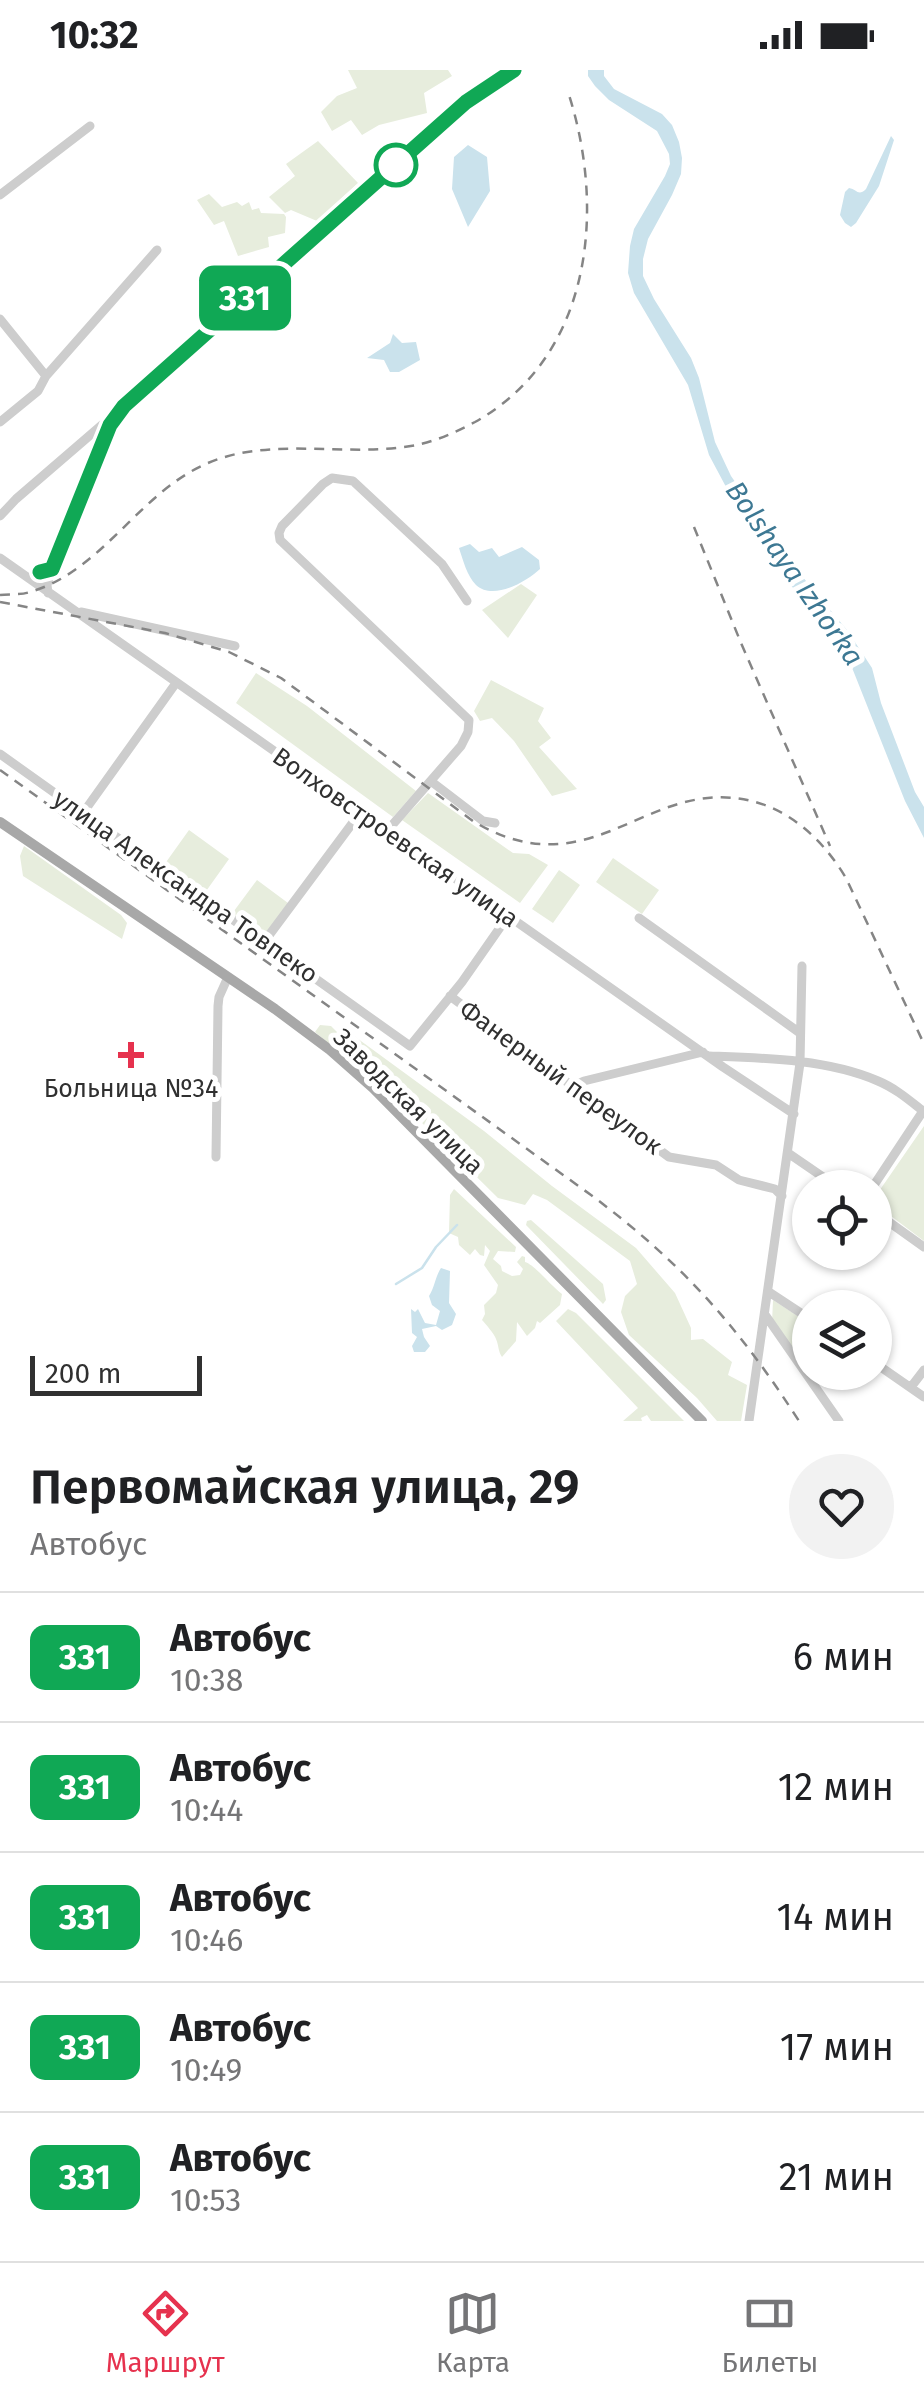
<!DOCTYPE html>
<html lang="ru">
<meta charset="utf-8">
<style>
:root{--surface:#fff;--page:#f2f2f2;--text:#202124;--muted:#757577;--line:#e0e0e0;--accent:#e6324e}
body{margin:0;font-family:"Fira Sans",sans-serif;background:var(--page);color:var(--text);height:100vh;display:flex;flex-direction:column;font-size:38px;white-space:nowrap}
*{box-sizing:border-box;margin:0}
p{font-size:32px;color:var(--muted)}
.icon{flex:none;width:55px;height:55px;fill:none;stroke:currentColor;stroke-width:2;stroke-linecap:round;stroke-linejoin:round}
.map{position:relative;height:1351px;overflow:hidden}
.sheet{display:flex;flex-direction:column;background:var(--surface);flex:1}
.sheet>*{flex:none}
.badge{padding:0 20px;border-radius:15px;font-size:35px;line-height:65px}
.fabs{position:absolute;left:792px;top:1100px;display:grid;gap:20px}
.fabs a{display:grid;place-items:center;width:100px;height:100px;border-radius:50%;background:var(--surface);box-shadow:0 2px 8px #0004;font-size:50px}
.scale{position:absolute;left:30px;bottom:25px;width:172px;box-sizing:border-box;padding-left:10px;border:5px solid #303030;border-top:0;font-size:28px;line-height:35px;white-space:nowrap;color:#303030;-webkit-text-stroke:8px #fff;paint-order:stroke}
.map>.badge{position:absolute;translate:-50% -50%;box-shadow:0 0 0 5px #fff}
.round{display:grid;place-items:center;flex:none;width:105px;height:105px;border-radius:52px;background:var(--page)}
.summary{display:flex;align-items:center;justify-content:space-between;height:170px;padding:0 30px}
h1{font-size:48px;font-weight:600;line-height:75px}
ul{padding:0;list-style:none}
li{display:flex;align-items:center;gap:30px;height:130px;padding:0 30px;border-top:2px solid var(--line)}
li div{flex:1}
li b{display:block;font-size:38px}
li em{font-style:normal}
li .badge{min-width:110px;font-weight:700;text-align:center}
.status{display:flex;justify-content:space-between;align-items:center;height:70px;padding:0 50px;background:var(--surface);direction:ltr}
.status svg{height:28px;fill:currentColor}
.menu{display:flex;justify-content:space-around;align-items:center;height:140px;border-top:2px solid var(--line);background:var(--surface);font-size:28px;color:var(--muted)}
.menu a{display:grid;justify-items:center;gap:5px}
.menu .current{color:var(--accent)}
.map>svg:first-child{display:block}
</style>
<div class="status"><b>10:32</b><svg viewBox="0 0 49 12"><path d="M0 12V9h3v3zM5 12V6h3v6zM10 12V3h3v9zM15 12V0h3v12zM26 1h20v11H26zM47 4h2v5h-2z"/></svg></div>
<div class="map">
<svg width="924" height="1351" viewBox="0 0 924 1351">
<rect width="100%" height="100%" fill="#fff"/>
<path fill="#e7eddd" d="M348,0H448L452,6L424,23L427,43L379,55L362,65L351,50L332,61L321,42L337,26L357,18Z
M318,71L358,113L317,151L291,140L285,143L269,127L295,106L286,94Z
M209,124L222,137L237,132L242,136L249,132L252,140L259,138L261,143L284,144L286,147L285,163L268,167L269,177L238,186L224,151L214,155L197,130Z
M521,514L537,525L508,568L482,540Z
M256,603L307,636L416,721L393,747L236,633Z
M491,610L544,638L538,651L551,668L539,677L577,719L552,726L514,671L492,648L480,651L474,641Z
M428,723L513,783L529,784L548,795L520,833L402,750Z
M189,760L229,789L204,824L164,795Z
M24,776L121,845L127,853L122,869L23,806L20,786Z
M613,788L659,820L642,844L596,812Z
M559,800L580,815L553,853L532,839Z
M257,810L288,833L263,868L231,845Z
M320,955L331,956L344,969L350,963L484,1061L552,1116L636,1178L675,1223L691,1258V1270L703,1269L732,1292L728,1305L747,1315L741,1351H717L697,1328L629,1265L621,1242L625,1226L637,1214L630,1191L547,1130L533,1124L525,1135L498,1128L416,1047L315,962Z
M924,1056V1171L875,1134V1127Z
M454,1119L516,1177L515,1182L498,1181L493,1189L501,1196L502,1201L512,1206L520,1205L523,1199L517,1192L522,1186L525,1187V1192C535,1195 551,1216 562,1224L560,1235L540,1253L537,1251L535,1258L527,1266L517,1252L516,1271L502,1287C498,1281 499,1276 496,1269C495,1265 485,1253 482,1250L485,1244L484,1235L496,1223L498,1215L484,1195L490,1181L485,1175L484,1186L480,1185L475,1179L470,1185L459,1175L458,1167L449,1163L450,1125Z
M531,1150L603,1214L606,1230L603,1234L526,1155L527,1151Z
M773,1230L810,1254V1302L814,1303L810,1304L772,1253Z
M568,1239L576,1243L684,1351H651L647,1345L641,1348L642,1351H623L638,1338L556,1251Z"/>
<path fill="#cae2ec" d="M588,0H604V6L614,19L662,44L672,55L679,72L682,88L681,104L672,125L648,169L643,189V206L654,229L691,288L699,308L715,372L731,406L796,499L847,560L872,598L881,633L915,722L924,737V768L905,731L843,575L818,542L786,511L733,430L709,385L688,315L634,223L628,203L630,176L634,159L665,106L670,94L669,84L657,61L609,30L595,16L588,6Z
M891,66L894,70L879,116L856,153L851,157L845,153L840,145L845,122L849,118C857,119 858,127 866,119Z
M468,75L487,87L490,121L468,157L452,119L454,87Z
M393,264L402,273L416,272L420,290L399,302H390L384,290L367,288L390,273Z
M470,474L479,482L492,478L499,487L522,477L539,490L540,499C526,512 493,531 476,515C467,506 463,490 459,478Z
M441,1198L450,1201L449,1233L456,1244L452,1255L442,1260L436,1256L422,1259L424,1267L430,1276L425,1282H414L412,1276L417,1267L412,1263L411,1239L415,1242L418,1239L425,1253L436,1255L440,1241L432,1235L429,1226C435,1217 435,1207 441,1198Z"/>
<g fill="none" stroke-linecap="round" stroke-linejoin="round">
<path stroke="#cae2ec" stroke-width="2.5" d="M396,1214L422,1198L436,1177L457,1155"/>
<path stroke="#cdcdcd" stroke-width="9" d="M0,125L90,56
M0,249L46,306
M0,352L38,321L46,306L157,180
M0,446L16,429L110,348
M0,488L723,997L794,1044
M48,523L47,515L52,499L110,355L124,336L465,33L514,0
M81,542L235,576
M0,684L410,976L462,912L508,846
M432,712L483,751L495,753
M83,743L176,613
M387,761L461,676L468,662L469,650L280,470L279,463L282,456L323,414L332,408L353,411L442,494L467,531
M639,848L800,963
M264,872L360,743
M450,926L669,1087L716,1095L739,1110L775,1119L782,1126
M709,986C764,988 827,989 878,1011C895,1018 909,1030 923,1041
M573,1016L584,1011L703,982
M788,1083L839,1118
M216,1087L218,936L219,927L228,907
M872,1118L923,1041
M875,1142L924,1177
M769,1222L810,1249
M766,1246L839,1351
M875,1293L924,1327
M911,1317L924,1300
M749,1351L800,993L802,896"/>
<path stroke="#a8a8a8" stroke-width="10" d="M0,752L275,939L330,980L373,1018L702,1351"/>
<path stroke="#858585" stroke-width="2.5" stroke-dasharray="10 8" stroke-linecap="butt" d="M694,457L741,573L830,776
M0,525C10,524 21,525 30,522C103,501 139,422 208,393C269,367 339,386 404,377C430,374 452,364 475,352C593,286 606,138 568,22
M0,532L165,563L229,582L281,608L473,751C507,772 543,780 583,770C623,760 659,735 700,729C765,719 814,755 846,808L924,974
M0,700L591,1125C682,1193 738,1256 799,1351"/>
</g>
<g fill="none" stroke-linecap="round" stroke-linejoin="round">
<defs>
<path id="line" d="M40,502L52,499L110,355L124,336L466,32L514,0"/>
</defs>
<use href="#line" stroke="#fff" stroke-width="22"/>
<use href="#line" stroke="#10a855" stroke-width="15"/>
</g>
<circle fill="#fff" stroke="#10a855" stroke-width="5" cx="396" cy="95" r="20"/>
<path fill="#e6324e" stroke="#fff" stroke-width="4" d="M126 970h10v10h10v10h-10v10h-10v-10h-10v-10h10z"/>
<g text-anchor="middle" stroke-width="10" stroke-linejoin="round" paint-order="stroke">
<g font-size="25" fill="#303030" stroke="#fff">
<text transform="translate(396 767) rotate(35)" y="9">Волховстроевская улица</text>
<text transform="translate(186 816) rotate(35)" y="9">улица Александра Товпеко</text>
<text transform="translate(561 1007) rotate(36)" y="9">Фанерный переулок</text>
<text transform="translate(409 1031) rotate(44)" y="9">Заводская улица</text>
</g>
<g font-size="25" fill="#303030" stroke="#fff">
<text x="131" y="1027">Больница №34</text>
</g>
<g font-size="28" font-style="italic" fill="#3d7893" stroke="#fff">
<text transform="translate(795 503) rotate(55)" y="10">Bolshaya Izhorka</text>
</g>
</g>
</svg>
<div class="fabs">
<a><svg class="icon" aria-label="locate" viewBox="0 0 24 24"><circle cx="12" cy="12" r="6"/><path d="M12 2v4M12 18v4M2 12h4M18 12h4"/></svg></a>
<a><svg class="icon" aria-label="layers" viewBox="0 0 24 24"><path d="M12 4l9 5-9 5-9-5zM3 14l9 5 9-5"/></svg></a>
</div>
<div class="scale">200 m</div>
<b class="badge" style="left:245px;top:228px;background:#10a855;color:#fff">331</b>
</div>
<section class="sheet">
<div class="summary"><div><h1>Первомайская улица, 29</h1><p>Автобус</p></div><a class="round"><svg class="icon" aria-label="heart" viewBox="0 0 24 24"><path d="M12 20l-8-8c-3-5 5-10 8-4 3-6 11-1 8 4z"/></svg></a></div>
<ul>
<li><span class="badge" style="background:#10a855;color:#fff">331</span><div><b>Автобус</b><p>10:38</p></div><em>6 мин</em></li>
<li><span class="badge" style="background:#10a855;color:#fff">331</span><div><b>Автобус</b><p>10:44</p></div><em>12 мин</em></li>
<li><span class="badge" style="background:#10a855;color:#fff">331</span><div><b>Автобус</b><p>10:46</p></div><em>14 мин</em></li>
<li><span class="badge" style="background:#10a855;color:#fff">331</span><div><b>Автобус</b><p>10:49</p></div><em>17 мин</em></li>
<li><span class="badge" style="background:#10a855;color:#fff">331</span><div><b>Автобус</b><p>10:53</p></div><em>21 мин</em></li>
</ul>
</section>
<nav class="menu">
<a class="current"><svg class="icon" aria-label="directions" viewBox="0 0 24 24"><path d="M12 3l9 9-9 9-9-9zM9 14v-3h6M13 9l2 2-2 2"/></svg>Маршрут</a>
<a><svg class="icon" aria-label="map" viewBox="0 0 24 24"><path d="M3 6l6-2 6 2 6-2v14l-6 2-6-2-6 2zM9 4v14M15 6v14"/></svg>Карта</a>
<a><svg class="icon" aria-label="tickets" viewBox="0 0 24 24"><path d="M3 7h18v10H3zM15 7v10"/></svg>Билеты</a>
</nav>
